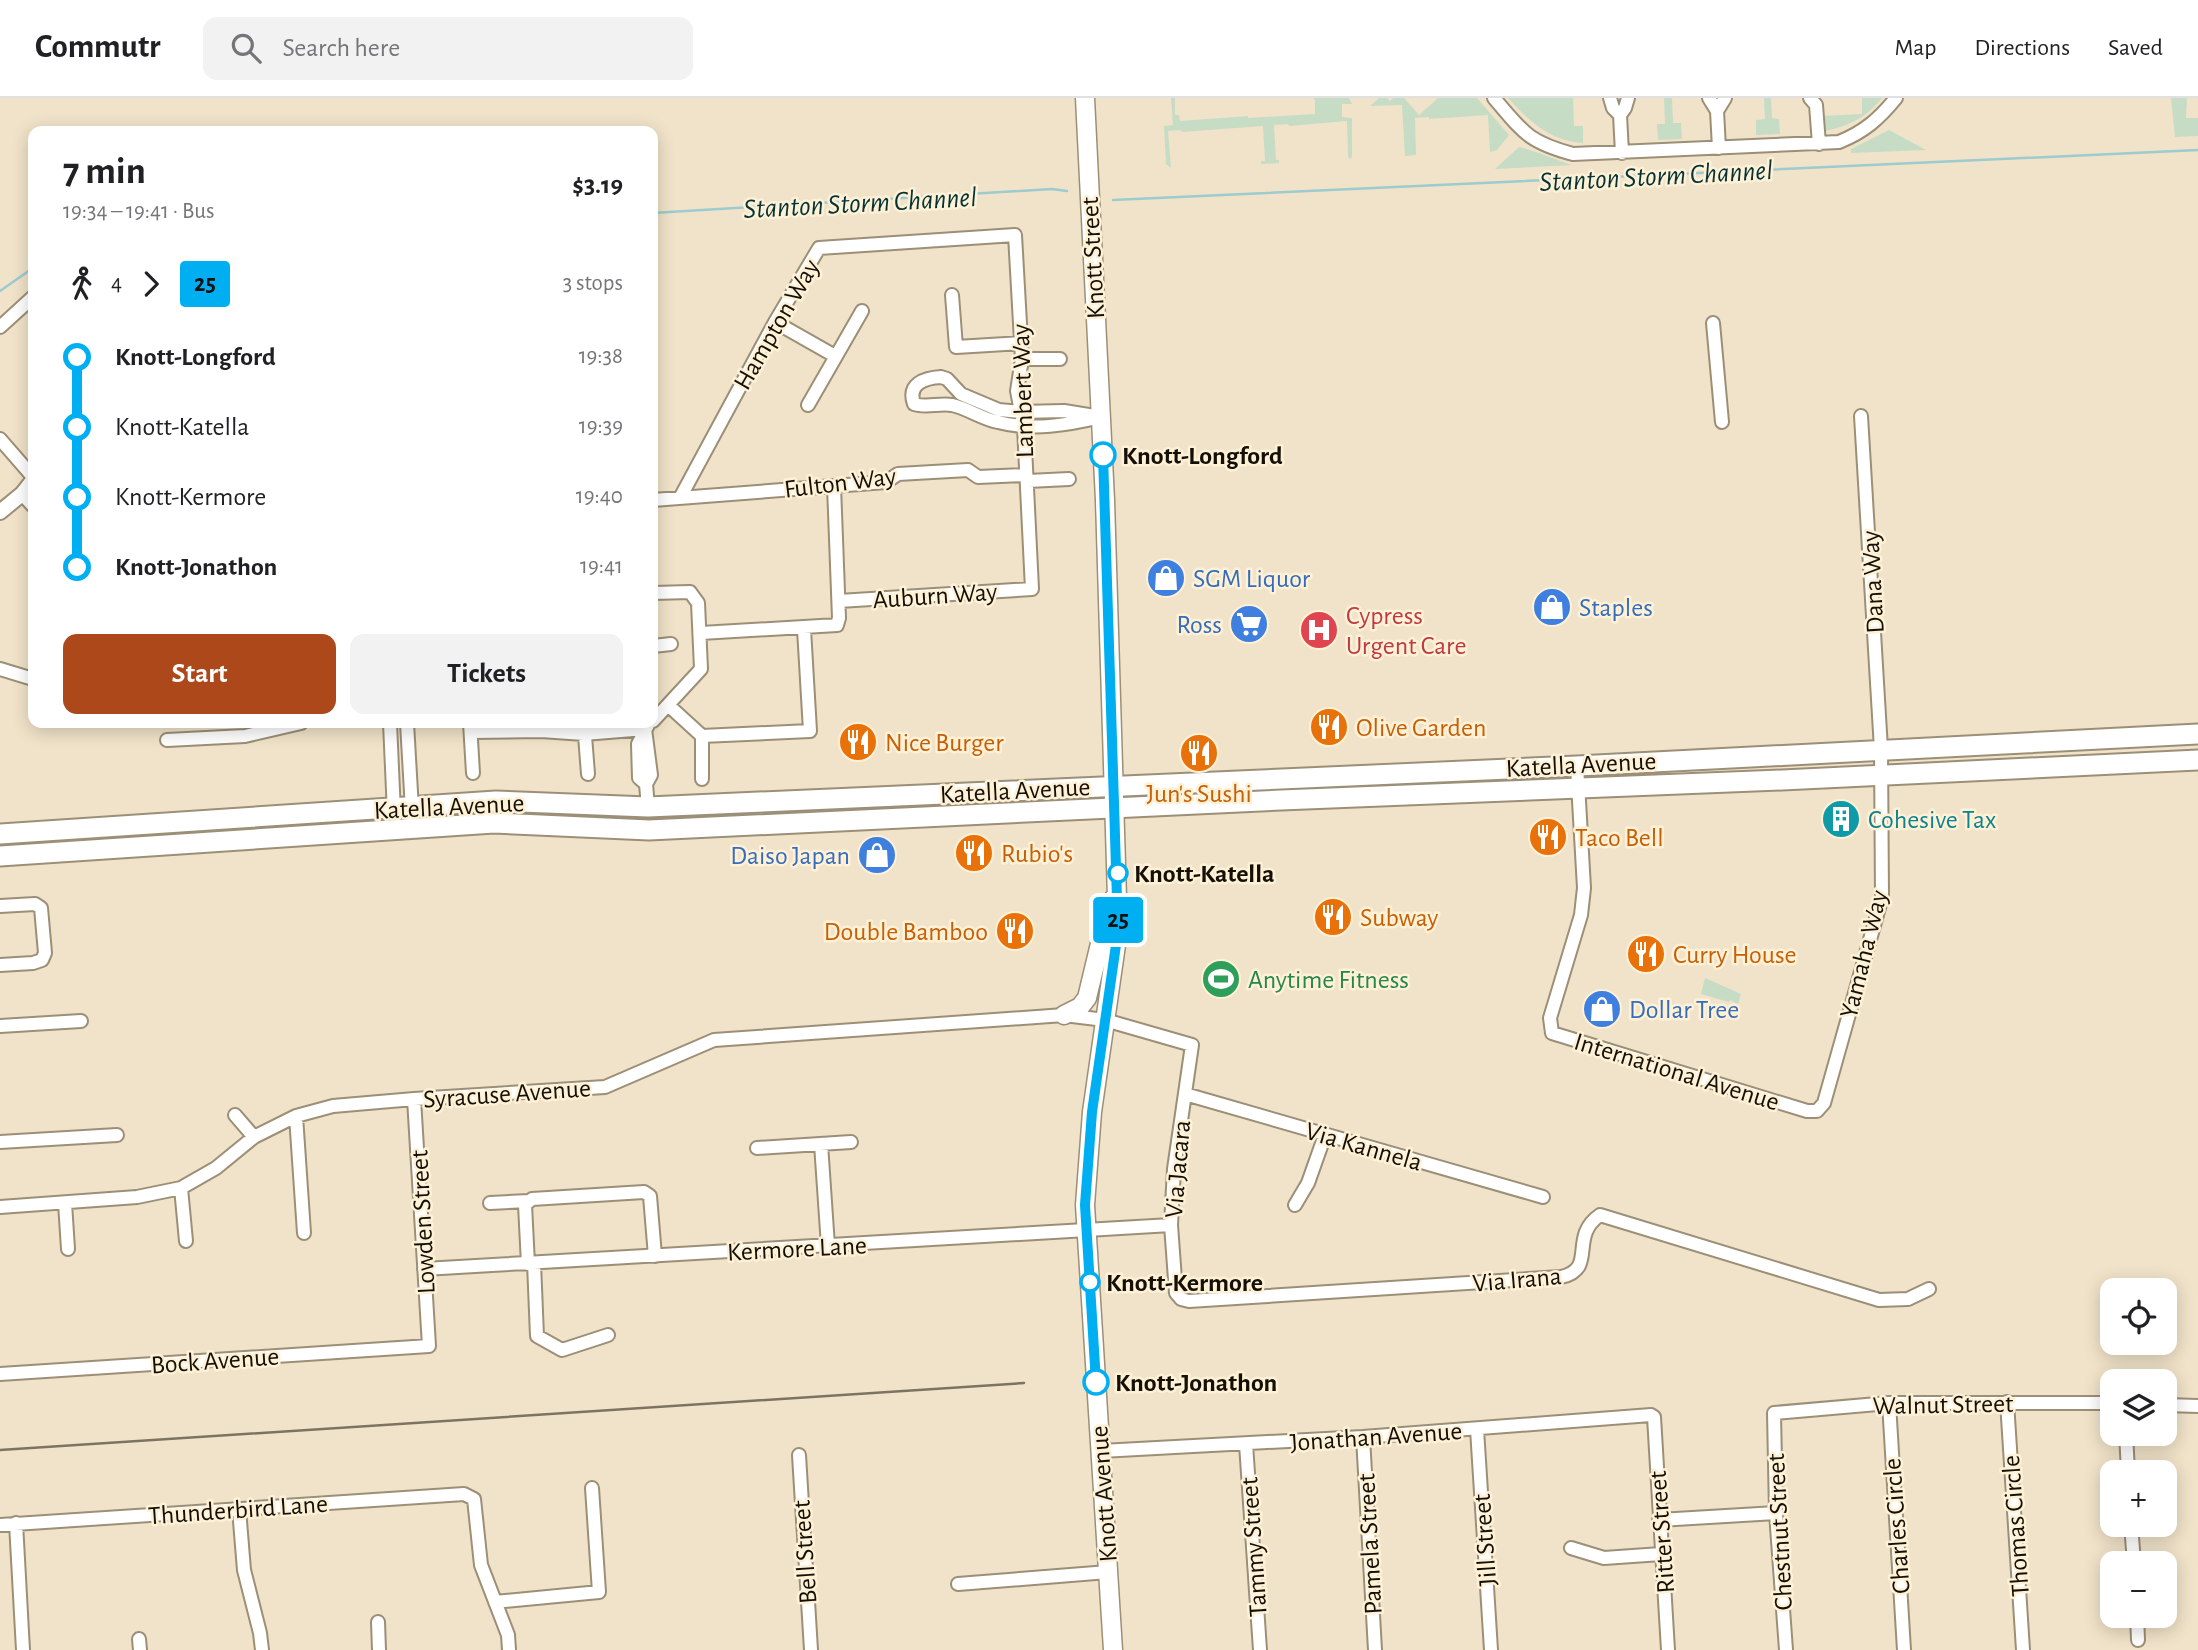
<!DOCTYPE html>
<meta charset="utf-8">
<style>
:root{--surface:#fff;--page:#f2f2f2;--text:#202124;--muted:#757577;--line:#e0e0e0;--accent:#ad481a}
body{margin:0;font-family:"Alegreya Sans",sans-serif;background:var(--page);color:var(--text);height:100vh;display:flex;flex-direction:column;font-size:26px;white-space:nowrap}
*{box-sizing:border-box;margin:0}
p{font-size:23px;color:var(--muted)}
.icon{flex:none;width:38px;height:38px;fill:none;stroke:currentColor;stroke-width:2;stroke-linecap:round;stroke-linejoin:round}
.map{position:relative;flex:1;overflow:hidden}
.panel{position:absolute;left:28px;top:28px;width:630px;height:602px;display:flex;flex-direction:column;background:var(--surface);border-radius:14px;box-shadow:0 4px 18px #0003}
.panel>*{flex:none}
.badge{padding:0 14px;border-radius:5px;font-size:24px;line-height:46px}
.tools{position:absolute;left:2100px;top:1180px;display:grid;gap:14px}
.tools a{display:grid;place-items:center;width:77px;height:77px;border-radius:14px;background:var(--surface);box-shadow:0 4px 18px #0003;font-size:35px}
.map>.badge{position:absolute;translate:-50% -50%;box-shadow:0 0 0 4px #fff}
.legs{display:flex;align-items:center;gap:10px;height:77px;padding:0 35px;font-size:23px}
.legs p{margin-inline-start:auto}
.head{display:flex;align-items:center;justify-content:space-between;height:119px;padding:0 35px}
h1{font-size:38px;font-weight:600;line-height:52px}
.button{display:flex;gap:14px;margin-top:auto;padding:14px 35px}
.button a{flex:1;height:80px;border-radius:14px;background:var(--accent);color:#fff;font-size:28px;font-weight:600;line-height:80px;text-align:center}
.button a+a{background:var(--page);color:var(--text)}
ul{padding:0 35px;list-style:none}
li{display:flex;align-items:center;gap:24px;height:70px;font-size:26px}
li i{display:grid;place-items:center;width:10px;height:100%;margin:0 9px;background:currentColor}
li i::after{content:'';width:18px;height:18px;margin:-9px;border:5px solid;border-radius:50%;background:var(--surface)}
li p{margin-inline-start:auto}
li:first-child i{background:linear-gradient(#0000 50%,currentColor 0)}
li:last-child i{background:linear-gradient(currentColor 50%,#0000 0)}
header{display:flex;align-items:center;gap:42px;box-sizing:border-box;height:98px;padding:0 35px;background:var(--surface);border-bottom:2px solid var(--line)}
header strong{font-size:33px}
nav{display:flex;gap:38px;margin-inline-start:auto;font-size:24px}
.search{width:490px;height:63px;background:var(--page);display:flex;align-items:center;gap:18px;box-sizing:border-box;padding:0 24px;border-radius:14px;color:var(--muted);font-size:26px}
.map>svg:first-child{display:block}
</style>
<header>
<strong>Commutr</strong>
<div class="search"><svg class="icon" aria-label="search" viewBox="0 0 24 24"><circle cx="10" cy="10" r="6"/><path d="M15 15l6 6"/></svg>Search here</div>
<nav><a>Map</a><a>Directions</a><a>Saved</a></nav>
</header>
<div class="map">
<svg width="2198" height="1552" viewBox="0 0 2198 1552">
<rect width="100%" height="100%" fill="#f1e3c9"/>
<path fill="#c6dcc5" d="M1171,0H1175V17H1179L1180,23L1248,18V20L1315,16V2L1313,0H1349L1352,6H1342V19L1352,20V59L1350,61L1348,59L1347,23L1289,28L1288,26L1274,27L1276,62H1279V65L1261,66V63H1265L1263,28L1182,34L1181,32L1168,33L1171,70L1166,66L1164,28L1173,27Z
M1379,0H1387L1390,3L1393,0H1404L1419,17L1438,0H1477L1509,37L1497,52L1490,54L1488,17L1429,21V19L1415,20L1416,57L1405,58L1402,7L1370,8Z
M1508,0H1573L1574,28H1583V45C1550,43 1529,23 1508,0Z
M1664,0H1672L1673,25H1681L1682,41L1658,42L1657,26H1665Z
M1764,0H1771L1772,20L1779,21L1780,36L1756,37V22L1765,21Z
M1862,0H1882C1867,19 1849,28 1825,33L1822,18L1862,16Z
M2171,0H2187L2186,20H2198V38L2175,39Z
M1889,32L1926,52L1851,55V51Z
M1519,49C1534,52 1556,62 1572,67L1495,71Z
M1705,880L1741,896L1738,906L1730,902L1729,904L1701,896Z"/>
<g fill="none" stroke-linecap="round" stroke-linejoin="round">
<path stroke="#9dcbcf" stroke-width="2.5" d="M1113,102L2198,52
M653,115L1052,91L1067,93
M0,193L33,170"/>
<defs>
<path id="minor" d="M1494,0C1523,34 1528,44 1573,56L1839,44C1864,34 1879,21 1896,0
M1610,0L1613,10L1620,17L1622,55
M1709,0L1717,13L1719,50
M1810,0L1816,7L1819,46
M1717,13L1725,0
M1620,17L1625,10L1628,0
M952,197L956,249L1021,245
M775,224L835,258
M1713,225L1722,324
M0,229L33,199
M1022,261H1060
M941,279L947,281L961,296L999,312L1020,314L1064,313L1101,319C1067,327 1033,333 998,324C982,321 967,310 952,307C939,305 926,310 914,306C907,286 924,280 941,279Z
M808,307L862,213
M0,341L33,379
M1028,383L1069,381
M22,396L33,408
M680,400L775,224L819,150L1015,137L1022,261L1017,293L1024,329L1032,491L839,503
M653,402L886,384L898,376L968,372L978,379L1025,377
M653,495L690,494L698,505L701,571L653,623
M701,535L837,527L839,520L834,388
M653,548L671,546
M0,571L33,581
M668,607L702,638L810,633L804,531
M390,625L394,715
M407,625L413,729
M470,625L473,675
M584,625L588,676
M645,631L651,677L646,686
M471,634L541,633L584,636L645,631
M702,638V681
M167,642L245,638L301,625
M1577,668L1584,790L1581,817L1550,920L1552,935L1807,1013H1817L1824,1005L1882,799L1881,651L1861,318
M648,709L646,686L639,680L638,646L648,627
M0,808L35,806L41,810L45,855L42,862L33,865L0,867
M0,928L81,923
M1185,996L1543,1099
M235,1017L254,1039
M296,1018L304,1135
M0,1044L117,1037
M821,1046L828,1148
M757,1050L851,1044
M181,1090L186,1143
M65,1105L68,1151
M490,1105L528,1103
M1295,1107L1308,1085L1325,1037
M0,1109L137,1099L181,1090L216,1070L254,1039L296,1018L333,1008L414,1001L605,989L714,942L1064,917L1105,922L1192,947L1174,1071L1171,1127L1176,1195L1181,1201L1189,1203L1561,1179C1598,1171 1568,1139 1600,1117L1879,1202L1908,1201L1929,1191
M534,1165L537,1238L562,1252L608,1237
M528,1166L525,1107L532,1101L644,1094L650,1098L655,1158
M424,1171L1171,1127
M0,1276L429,1248L414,1001
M2007,1304L2023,1552
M1889,1305L1904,1552
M2165,1307L2198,1308
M1477,1331L1491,1552
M2126,1335L2128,1374
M1363,1339L1375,1552
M1246,1346L1260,1552
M1101,1353L1363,1339L1651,1317L1654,1319L1668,1552
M799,1357L811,1552
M239,1411L244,1472L260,1535L262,1552
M1659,1422L1776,1415
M16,1425L23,1552
M2131,1426L2134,1465
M0,1427L464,1396L474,1401L481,1467L508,1537L509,1552
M1571,1450L1604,1460L1661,1456
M958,1486L1108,1474
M495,1504L599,1494L592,1390
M2137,1517L2138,1542
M378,1524L379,1552
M139,1541L140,1552
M1786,1552L1776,1415L1774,1315L1889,1305H2112"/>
<path id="tertiary" d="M0,414L22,396L33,382"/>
<path id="secondary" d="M1085,0L1105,402L1118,833L1092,1014L1085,1107L1113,1552
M1064,917L1080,909L1087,900L1104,829L1114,800"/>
<path id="primary" d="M0,736L496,703L648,709L1577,668L2198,636
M0,758L494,725L649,732L1281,702L1782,682L2198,662"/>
</defs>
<use href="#minor" stroke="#9c8f77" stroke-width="16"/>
<use href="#tertiary" stroke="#9c8f77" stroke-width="18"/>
<use href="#secondary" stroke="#9c8f77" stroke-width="21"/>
<use href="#primary" stroke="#9c8f77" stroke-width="23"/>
<use href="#minor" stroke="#fff" stroke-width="12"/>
<use href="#tertiary" stroke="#fff" stroke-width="14"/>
<use href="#secondary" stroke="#fff" stroke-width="18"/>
<use href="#primary" stroke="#fff" stroke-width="19"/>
<path stroke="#7c7362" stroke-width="2.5" d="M0,1352L1024,1285"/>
</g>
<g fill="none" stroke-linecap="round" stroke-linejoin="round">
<defs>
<path id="line-1" d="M1096,1284L1085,1107L1092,1014L1118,833L1103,357"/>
</defs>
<use href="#line-1" stroke="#fff" stroke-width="16"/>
<use href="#line-1" stroke="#00aff2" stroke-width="10"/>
</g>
<defs>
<symbol id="shop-disc" viewBox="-11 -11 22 22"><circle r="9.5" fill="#3f7fe0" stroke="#fef1d6"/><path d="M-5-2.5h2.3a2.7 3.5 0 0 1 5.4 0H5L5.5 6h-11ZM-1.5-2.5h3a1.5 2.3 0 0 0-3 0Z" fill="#fff"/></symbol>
<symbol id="supermarket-disc" viewBox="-11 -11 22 22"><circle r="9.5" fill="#3f7fe0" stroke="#fef1d6"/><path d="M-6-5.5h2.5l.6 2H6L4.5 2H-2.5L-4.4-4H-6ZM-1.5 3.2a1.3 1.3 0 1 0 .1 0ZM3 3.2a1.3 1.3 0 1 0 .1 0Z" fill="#fff"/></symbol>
<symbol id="hospital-disc" viewBox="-11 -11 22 22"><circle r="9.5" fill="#e0444e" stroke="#fef1d6"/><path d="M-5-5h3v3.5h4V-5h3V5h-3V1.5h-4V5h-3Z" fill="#fff"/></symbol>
<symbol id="restaurant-disc" viewBox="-11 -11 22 22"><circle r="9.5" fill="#e8710a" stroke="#fef1d6"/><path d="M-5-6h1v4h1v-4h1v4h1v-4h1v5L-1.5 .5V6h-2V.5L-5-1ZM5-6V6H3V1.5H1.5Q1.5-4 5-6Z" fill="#fff"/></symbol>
<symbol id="building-disc" viewBox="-11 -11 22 22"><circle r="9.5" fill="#0f9aa8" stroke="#fef1d6"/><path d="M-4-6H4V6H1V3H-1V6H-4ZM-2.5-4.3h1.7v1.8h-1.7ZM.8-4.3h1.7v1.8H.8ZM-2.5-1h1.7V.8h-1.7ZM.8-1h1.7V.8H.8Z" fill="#fff"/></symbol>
<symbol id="stadium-disc" viewBox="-11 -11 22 22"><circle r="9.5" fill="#2e9e5b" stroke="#fef1d6"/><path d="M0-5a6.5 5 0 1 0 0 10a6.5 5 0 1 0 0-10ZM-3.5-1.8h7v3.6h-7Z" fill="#fff"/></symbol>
</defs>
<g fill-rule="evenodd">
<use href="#shop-disc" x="1144" y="458" width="44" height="44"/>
<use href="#shop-disc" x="1530" y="487" width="44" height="44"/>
<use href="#supermarket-disc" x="1227" y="504" width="44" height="44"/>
<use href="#hospital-disc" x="1297" y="510" width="44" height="44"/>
<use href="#restaurant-disc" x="1307" y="607" width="44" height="44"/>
<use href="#restaurant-disc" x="836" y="622" width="44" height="44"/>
<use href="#restaurant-disc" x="1177" y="633" width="44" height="44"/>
<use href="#building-disc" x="1819" y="699" width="44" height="44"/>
<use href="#restaurant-disc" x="1526" y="717" width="44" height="44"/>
<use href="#restaurant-disc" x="952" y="733" width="44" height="44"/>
<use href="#shop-disc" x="855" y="735" width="44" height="44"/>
<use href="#restaurant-disc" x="1311" y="797" width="44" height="44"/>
<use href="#restaurant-disc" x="993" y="811" width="44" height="44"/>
<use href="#restaurant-disc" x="1624" y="834" width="44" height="44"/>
<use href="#stadium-disc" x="1199" y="859" width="44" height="44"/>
<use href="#shop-disc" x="1580" y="889" width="44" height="44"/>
</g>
<g fill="#fff" stroke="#00aff2" stroke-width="3.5">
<circle cx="1103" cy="357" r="12"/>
<circle cx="1118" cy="775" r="9"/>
<circle cx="1090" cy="1184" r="9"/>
<circle cx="1096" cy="1284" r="12"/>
</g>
<g text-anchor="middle" stroke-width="5" stroke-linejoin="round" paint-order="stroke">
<g font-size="26" fill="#151007" stroke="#fef1d6">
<text transform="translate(1092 160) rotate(-93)" y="9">Knott Street</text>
<text transform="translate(776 226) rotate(-60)" y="9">Hampton Way</text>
<text transform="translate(1022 293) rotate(-92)" y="9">Lambert Way</text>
<text transform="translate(840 384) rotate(-7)" y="9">Fulton Way</text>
<text transform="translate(1872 484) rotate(-93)" y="9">Dana Way</text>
<text transform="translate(935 497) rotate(-4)" y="9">Auburn Way</text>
<text transform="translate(1581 666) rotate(-3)" y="9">Katella Avenue</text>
<text transform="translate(1015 692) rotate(-3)" y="9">Katella Avenue</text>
<text transform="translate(449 708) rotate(-3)" y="9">Katella Avenue</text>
<text transform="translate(1863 856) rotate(-76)" y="9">Yamaha Way</text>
<text transform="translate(1677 973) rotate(17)" y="9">International Avenue</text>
<text transform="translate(507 995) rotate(-4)" y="9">Syracuse Avenue</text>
<text transform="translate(1364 1048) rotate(16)" y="9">Via Kannela</text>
<text transform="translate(1177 1071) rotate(-85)" y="9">Via Jacara</text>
<text transform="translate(422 1124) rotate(-93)" y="9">Lowden Street</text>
<text transform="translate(797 1150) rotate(-3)" y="9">Kermore Lane</text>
<text transform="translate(1517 1181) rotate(-5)" y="9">Via Irana</text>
<text transform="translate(215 1262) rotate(-4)" y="9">Bock Avenue</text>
<text transform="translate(1943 1306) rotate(-1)" y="9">Walnut Street</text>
<text transform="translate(1376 1338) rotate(-4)" y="9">Jonathan Avenue</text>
<text transform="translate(1103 1396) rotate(-94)" y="9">Knott Avenue</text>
<text transform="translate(238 1411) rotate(-4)" y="9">Thunderbird Lane</text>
<text transform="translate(1896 1428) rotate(-94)" y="9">Charles Circle</text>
<text transform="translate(2015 1428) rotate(-94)" y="9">Thomas Circle</text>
<text transform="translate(1661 1434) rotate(-94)" y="9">Ritter Street</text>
<text transform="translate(1779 1434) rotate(-93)" y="9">Chestnut Street</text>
<text transform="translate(1484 1442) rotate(-94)" y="9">Jill Street</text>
<text transform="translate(1369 1446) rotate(-93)" y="9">Pamela Street</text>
<text transform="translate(1253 1449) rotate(-94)" y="9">Tammy Street</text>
<text transform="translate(804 1454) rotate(-94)" y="9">Bell Street</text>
</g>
<g font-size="26" font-weight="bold" fill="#151007" stroke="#fef1d6" text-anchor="start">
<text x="1122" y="366">Knott-Longford</text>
<text x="1134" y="784">Knott-Katella</text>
<text x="1106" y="1193">Knott-Kermore</text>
<text x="1115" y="1293">Knott-Jonathon</text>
</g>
<g font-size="26" fill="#366cbe" stroke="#fef1d6" text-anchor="start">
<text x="1193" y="489">SGM Liquor</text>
<text x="1579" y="518">Staples</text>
<text x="1222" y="535" text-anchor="end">Ross</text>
<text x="850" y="766" text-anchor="end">Daiso Japan</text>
<text x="1629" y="920">Dollar Tree</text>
</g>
<g font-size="26" fill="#be3a42" stroke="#fef1d6" text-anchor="start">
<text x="1346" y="526">Cypress<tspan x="1346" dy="30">Urgent Care</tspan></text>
</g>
<g font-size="26" fill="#c56008" stroke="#fef1d6" text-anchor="start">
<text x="1356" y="638">Olive Garden</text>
<text x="885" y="653">Nice Burger</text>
<text x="1199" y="704" text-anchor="middle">Jun's Sushi</text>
<text x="1575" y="748">Taco Bell</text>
<text x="1001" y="764">Rubio's</text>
<text x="1360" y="828">Subway</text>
<text x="988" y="842" text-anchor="end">Double Bamboo</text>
<text x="1673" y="865">Curry House</text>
</g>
<g font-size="26" fill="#0d838f" stroke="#fef1d6" text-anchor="start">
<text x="1868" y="730">Cohesive Tax</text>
</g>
<g font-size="26" fill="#27864d" stroke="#fef1d6" text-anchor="start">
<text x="1248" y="890">Anytime Fitness</text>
</g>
<g font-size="28" font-style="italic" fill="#043236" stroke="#fef1d6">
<text transform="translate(1656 77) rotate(-3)" y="10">Stanton Storm Channel</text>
<text transform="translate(860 104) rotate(-3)" y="10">Stanton Storm Channel</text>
</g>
</g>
</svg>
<div class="tools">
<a><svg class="icon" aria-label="locate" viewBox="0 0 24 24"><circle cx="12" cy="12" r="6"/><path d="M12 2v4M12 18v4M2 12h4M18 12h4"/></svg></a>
<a><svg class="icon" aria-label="layers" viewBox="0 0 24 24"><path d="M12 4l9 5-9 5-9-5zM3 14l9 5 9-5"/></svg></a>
<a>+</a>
<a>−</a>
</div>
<b class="badge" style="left:1118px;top:822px;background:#00aff2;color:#111">25</b>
<section class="panel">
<div class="head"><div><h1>7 min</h1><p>19:34 – 19:41 · Bus</p></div><b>$3.19</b></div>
<div class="legs"><svg class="icon" aria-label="walk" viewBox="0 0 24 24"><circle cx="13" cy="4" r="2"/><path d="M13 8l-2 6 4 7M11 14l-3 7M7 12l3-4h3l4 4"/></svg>4<svg class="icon" aria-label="forward" viewBox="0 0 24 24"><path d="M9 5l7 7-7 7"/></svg><b class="badge" style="background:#00aff2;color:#111">25</b><p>3 stops</p></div>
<ul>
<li><i style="color:#00aff2"></i><b>Knott-Longford</b><p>19:38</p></li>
<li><i style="color:#00aff2"></i><span>Knott-Katella</span><p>19:39</p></li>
<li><i style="color:#00aff2"></i><span>Knott-Kermore</span><p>19:40</p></li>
<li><i style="color:#00aff2"></i><b>Knott-Jonathon</b><p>19:41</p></li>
</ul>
<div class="button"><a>Start</a><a>Tickets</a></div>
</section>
</div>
